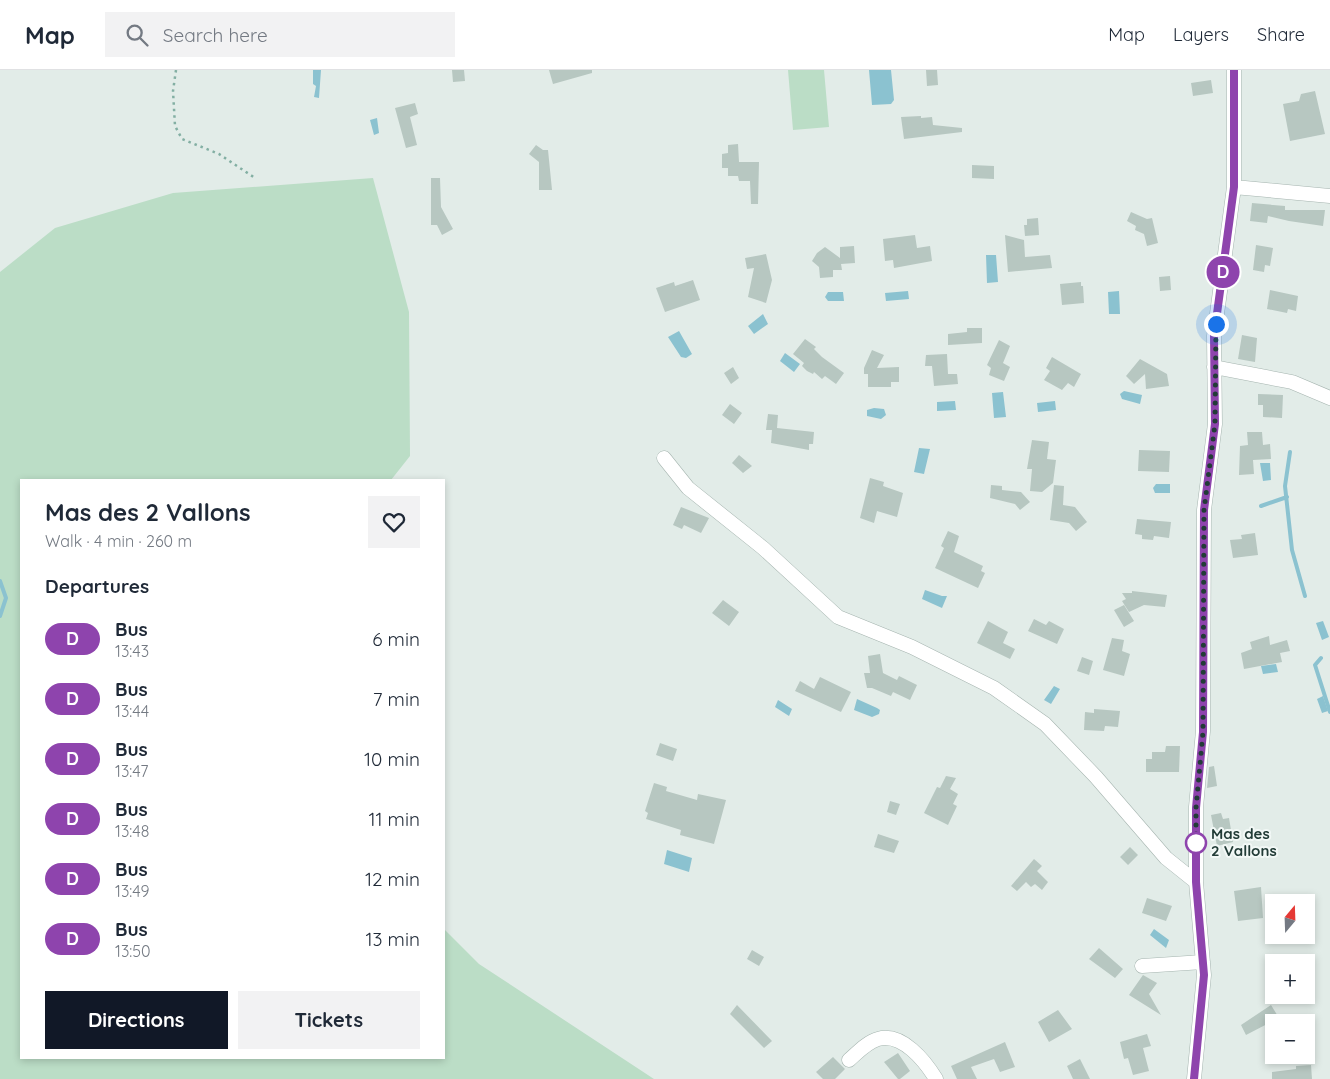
<!DOCTYPE html>
<meta charset="utf-8">
<style>
:root{--surface:#fff;--page:#f2f2f3;--text:#1f2937;--muted:#747a83;--line:#e0e1e3;--accent:#111827}
body{margin:0;font-family:Quicksand,sans-serif;background:var(--page);color:var(--text);height:100vh;display:flex;flex-direction:column;font-size:19px;white-space:nowrap}
*{box-sizing:border-box;margin:0}
p{font-size:16px;color:var(--muted)}
.icon{flex:none;width:28px;height:28px;fill:none;stroke:currentColor;stroke-width:2;stroke-linecap:round;stroke-linejoin:round}
.map{position:relative;flex:1;overflow:hidden}
.panel{position:absolute;left:20px;top:409px;width:425px;height:580px;display:flex;flex-direction:column;background:var(--surface);border-radius:0px;box-shadow:0 2px 8px #0003}
.panel>*{flex:none}
.badge{padding:0 10px;border-radius:16px;font-size:18px;line-height:32px}
.needle{width:32px;rotate:19deg}
.fabs{position:absolute;left:1265px;top:824px;display:grid;gap:10px}
.fabs a{display:grid;place-items:center;width:50px;height:50px;border-radius:0px;background:var(--surface);box-shadow:0 2px 8px #0003;font-size:25px}
.you{position:absolute;width:25px;height:25px;margin:-12px;border:4px solid #fff;border-radius:50%;background:#1a73e8;box-shadow:0 0 0 8px #1a73e833}
.map>.badge{position:absolute;translate:-50% -50%;box-shadow:0 0 0 2px #fff}
h2{padding:0 25px;font-size:19px;line-height:45px}
.round{display:grid;place-items:center;flex:none;width:52px;height:52px;border-radius:0px;background:var(--page)}
.head{display:flex;align-items:center;justify-content:space-between;height:85px;padding:0 25px}
h1{font-size:24px;font-weight:800;line-height:38px}
.action{display:flex;gap:10px;margin-top:auto;padding:10px 25px}
.action a{flex:1;height:58px;border-radius:0px;background:var(--accent);color:#fff;font-size:20px;font-weight:800;line-height:58px;text-align:center}
.action a+a{background:var(--page);color:var(--text)}
ul{padding:0;list-style:none}
li{display:flex;align-items:center;gap:15px;height:60px;padding:0 25px}
li div{flex:1}
li b{display:block;font-size:19px}
li em{font-style:normal}
li .badge{min-width:55px;font-weight:700;text-align:center}
header{display:flex;align-items:center;gap:30px;box-sizing:border-box;height:70px;padding:0 25px;background:var(--surface);border-bottom:1px solid var(--line)}
header strong{font-size:24px}
nav{display:flex;gap:28px;margin-inline-start:auto;font-size:18px}
.search{width:350px;height:45px;background:var(--page);display:flex;align-items:center;gap:12px;box-sizing:border-box;padding:0 18px;border-radius:0px;color:var(--muted);font-size:19px}
.map>svg:first-child{display:block}
</style>
<header>
<strong>Map</strong>
<div class="search"><svg class="icon" aria-label="search" viewBox="0 0 24 24"><circle cx="10" cy="10" r="6"/><path d="M15 15l6 6"/></svg>Search here</div>
<nav><a>Map</a><a>Layers</a><a>Share</a></nav>
</header>
<div class="map">
<svg width="1330" height="1009" viewBox="0 0 1330 1009">
<rect width="100%" height="100%" fill="#e2ece8"/>
<path fill="#bbddc6" d="M788,0H824L829,57L793,60Z
M373,108L409,242L410,386L391,410H21V988H444V859L479,894L654,1009H0V202L55,158L173,123Z"/>
<path fill="#8bc2d0" d="M313,0H321L319,28L314,27L316,16L313,14Z
M869,0H891L894,30L891,34L872,35Z
M377,48L379,63L374,65L370,50Z
M986,185H996L998,212L987,213Z
M908,221L909,229L886,231L885,223Z
M1119,221L1120,244H1109L1108,222Z
M828,222H843L844,231H828L825,227Z
M763,244L768,254L754,264L748,256Z
M679,261L692,284L686,288L681,287L668,267Z
M785,283L800,294L794,302L780,291Z
M1124,321L1142,325L1140,334L1122,329L1120,324Z
M1003,322L1006,347L994,348L992,323Z
M955,331L956,340L937,341V332Z
M1055,331L1056,340L1038,342L1037,333Z
M874,338L884,339L886,345L881,349L867,346V340Z
M919,378L930,379L924,404L914,402Z
M1260,393H1270L1271,410L1263,411Z
M1156,414H1170V423H1155L1153,418Z
M925,520L942,526H947L942,538L922,529Z
M1323,551L1329,567L1322,570L1316,553Z
M1276,594L1278,602L1263,604L1261,596Z
M1054,616L1060,619L1051,634L1044,630Z
M1323,626L1328,641L1322,643L1317,629Z
M857,629L877,638L880,640L879,644L872,647L854,640Z
M778,630L792,639L789,646L775,637Z
M667,780L692,788L689,802L664,794Z
M1154,859L1169,870L1166,878L1150,865Z"/>
<g fill="none" stroke-linecap="round" stroke-linejoin="round">
<path stroke="#8bc2d0" stroke-width="4" d="M1290,382L1285,416L1292,480L1305,526
M1261,436L1287,427
M0,511L6,528L0,546
M1321,588L1315,595L1330,642"/>
</g>
<path fill="#b7c7c1" d="M452,0H464L465,11L453,12Z
M549,0H592V3L553,14Z
M926,0H937L938,15L927,16Z
M1211,10L1213,23L1193,26L1191,13Z
M1315,21L1325,64L1290,71L1283,34L1299,31L1301,24Z
M415,33L418,44L410,47L417,75L406,78L395,38Z
M921,46V48L932,47L933,55L962,58V62L904,69L901,47Z
M738,74L739,92H759L758,134H751L750,111H739L738,106H728V98H722V84L728,83V75Z
M536,75L543,80H548L552,120H539V92L529,84Z
M972,95L994,96V109L972,108Z
M431,108H440L441,137L453,159L442,165L437,155H431Z
M1252,133L1285,136V140H1325L1323,156L1289,151L1268,146L1267,153L1250,151Z
M1131,142L1147,149L1152,148L1158,173L1147,176L1144,164L1135,160L1136,156L1127,151Z
M1038,148L1039,165L1025,166L1024,155H1027V149Z
M915,165L917,178L930,176L932,191L894,198L893,190L885,191L883,169Z
M1005,165L1024,170L1025,187L1050,185L1052,198L1008,202Z
M1256,175L1273,178L1270,196L1265,195L1264,202L1253,200Z
M854,176L855,193L841,194L842,200H833V207L820,208L819,197L812,191L817,183L825,177L840,188V177Z
M766,184L772,210L766,233L748,227L754,198L747,199L745,188Z
M1170,206L1171,220L1160,221L1159,207Z
M693,210L700,230L665,242L656,218L674,212L675,216Z
M1081,212V216H1083L1084,233L1062,235L1060,214Z
M1270,220L1298,226L1296,241L1288,239L1287,243L1267,239Z
M967,258H982V273L948,275V264L967,262Z
M1242,265L1257,268L1255,292L1238,289Z
M805,269L816,277L814,279L822,287L844,303L836,314L825,306L822,309L814,302L813,304L807,301L802,296L804,293L793,284Z
M999,270L1010,276L1003,293L1010,297L1004,311L989,305L991,298L987,295Z
M872,280L884,285L877,298L899,297V312H891V317H868V304H864V298Z
M947,284L948,304H957L958,314L934,316L932,296H925L926,285Z
M1052,287L1081,304L1074,317L1068,313L1062,320L1044,310L1050,301L1046,298Z
M1140,289L1167,304L1169,316L1146,319L1145,304L1134,314L1126,306Z
M733,297L739,308L731,314L724,303Z
M1258,324L1283,325L1282,348L1263,347V335H1258Z
M730,334L742,343L734,354L722,345Z
M768,344L778,345L777,358L814,362L813,374H809V380L771,373L772,360H766Z
M1247,362H1262L1263,375L1270,374L1271,389L1253,390L1254,404L1239,405L1240,376L1248,375Z
M1032,370L1049,372L1047,389L1056,390L1053,413L1042,422L1030,421L1032,399H1027Z
M1139,380L1170,381L1169,402L1138,401Z
M739,385L752,396L743,403L732,393Z
M870,408L884,412L883,416L903,423L897,447L877,441L874,453L860,448Z
M991,415L1002,416V420L1021,422L1030,432L1020,440L1015,434L990,428Z
M1054,415L1064,416L1063,435L1075,437L1087,452L1076,461L1069,453L1050,450Z
M681,437L709,448L701,463L684,455L682,459L673,455Z
M1137,449L1171,452L1169,468L1154,466L1153,470L1142,469V465L1135,464Z
M948,461L959,466L954,482L983,496L981,501L985,503L978,518L935,498L944,478L941,476Z
M1255,463L1258,485L1233,488L1230,470L1242,469L1241,465Z
M1132,521L1167,525L1165,537L1144,535L1129,542L1122,531L1126,529L1122,523H1132Z
M723,530L739,542L729,556L712,543Z
M1124,535L1134,551L1124,557L1114,540Z
M1034,549L1046,555L1049,551L1064,559L1057,574L1028,561Z
M988,551L1008,562L1003,573L1015,579L1010,589L977,573Z
M1269,566L1270,575L1287,570L1290,581L1280,583L1282,592L1244,599L1241,583L1252,579L1250,572Z
M1112,568L1124,570L1122,581L1130,584L1124,606L1103,600Z
M880,584L883,603L897,610L899,606L917,615L910,630L893,622L891,626L872,618H867L864,603H870L868,586Z
M1082,587L1093,591L1089,605L1077,601Z
M820,607L851,622L841,642L795,621L800,611L814,619Z
M1094,639L1120,641L1118,657L1105,656L1104,661L1084,660L1085,642L1094,643Z
M660,673L677,679L673,691L656,685Z
M1166,676H1180L1179,702H1146V689H1152V682H1165Z
M1214,696L1217,716L1207,718L1209,697Z
M946,706L956,708L950,719L958,724L953,734L957,736L948,755L924,743L937,717L940,718Z
M654,713L667,717L666,721L697,730L698,724L726,730L714,774L680,765L681,760L646,749L648,743L645,741Z
M890,731L900,734L896,745L887,742Z
M1221,743L1223,749L1229,748L1233,772L1217,776L1211,745Z
M878,764L899,771L894,783L874,777Z
M1130,777L1138,785L1128,795L1120,787Z
M1034,789L1042,796L1037,801L1048,812L1042,820L1035,814L1031,817L1026,812L1017,821L1011,816Z
M1261,817L1263,848L1238,851L1234,821Z
M1147,828L1172,836L1166,851L1142,843Z
M1099,878L1123,899L1115,908L1089,889Z
M752,880L764,887L759,896L747,889Z
M1143,905L1157,913L1149,924L1161,945L1129,925Z
M737,935L772,971L764,978L730,944Z
M1271,935L1279,948L1246,965L1241,955Z
M1058,940L1072,959L1049,972L1038,952Z
M1147,964L1151,976L1143,978L1149,1001L1133,1005L1128,988L1124,989L1120,972Z
M1005,972L1015,997L1000,1002L994,989L971,997L977,1009H957L951,996Z
M898,983L910,1001L900,1009H898L884,992Z
M833,987L845,999L835,1009H823L816,1002Z
M1080,989L1090,1009H1073L1067,996Z
M1311,995L1312,1009H1272V1002L1296,999V996Z"/>
<g fill="none" stroke-linecap="round" stroke-linejoin="round">
<defs>
<path id="minor" d="M1234,117L1330,126
M1214,297L1292,312L1330,328
M664,388L688,418L763,478L838,547L912,577L994,618L1045,654L1096,707L1166,788L1196,812
M1142,896L1203,892
M849,990C857,983 867,972 878,969C902,962 925,991 936,1009
M1194,1009L1204,905L1196,812V737L1203,661L1204,440L1215,354L1214,266L1234,117V0"/>
</defs>
<use href="#minor" stroke="#a5b4af" stroke-width="15"/>
<path stroke="#83afa3" stroke-width="2.5" stroke-dasharray="2.5 4" stroke-linecap="butt" d="M176,0L173,21L175,56L182,69L219,84L255,108"/>
<use href="#minor" stroke="#fff" stroke-width="14"/>
</g>
<g fill="none" stroke-linecap="round" stroke-linejoin="round">
<defs>
<path id="line" d="M1194,1009L1204,905L1196,812V738L1203,662L1204,440L1215,354L1214,266L1234,117V0"/>
</defs>
<use href="#line" stroke="#fff" stroke-width="11"/>
<use href="#line" stroke="#8e44ad" stroke-width="8"/>
<path stroke="#223c37" stroke-width="5" stroke-dasharray="0 9" d="M1196,773V738L1203,662L1204,440L1215,354L1216,254"/>
</g>
<circle fill="#fff" stroke="#8e44ad" stroke-width="2.5" cx="1196" cy="773" r="10"/>
<g text-anchor="middle" stroke-width="4" stroke-linejoin="round" paint-order="stroke">
<g font-size="15" font-weight="bold" fill="#223c37" stroke="#f2f8f6" text-anchor="start">
<text x="1211" y="769">Mas des<tspan x="1211" dy="17">2 Vallons</tspan></text>
</g>
</g>
</svg>
<div class="fabs">
<a><svg class="needle" viewBox="-14 -14 28 28"><path d="M0-13l5 13h-10z" fill="#e53935"/><path d="M0 13l5-13h-10z" fill="#747a83"/></svg></a>
<a>+</a>
<a>−</a>
</div>
<div class="you" style="left:1216px;top:254px"></div>
<b class="badge" style="left:1223px;top:202px;background:#8e44ad;color:#fff">D</b>
<section class="panel">
<div class="head"><div><h1>Mas des 2 Vallons</h1><p>Walk · 4 min · 260 m</p></div><a class="round"><svg class="icon" aria-label="heart" viewBox="0 0 24 24"><path d="M12 20l-8-8c-3-5 5-10 8-4 3-6 11-1 8 4z"/></svg></a></div>
<h2>Departures</h2>
<ul>
<li><span class="badge" style="background:#8e44ad;color:#fff">D</span><div><b>Bus</b><p>13:43</p></div><em>6 min</em></li>
<li><span class="badge" style="background:#8e44ad;color:#fff">D</span><div><b>Bus</b><p>13:44</p></div><em>7 min</em></li>
<li><span class="badge" style="background:#8e44ad;color:#fff">D</span><div><b>Bus</b><p>13:47</p></div><em>10 min</em></li>
<li><span class="badge" style="background:#8e44ad;color:#fff">D</span><div><b>Bus</b><p>13:48</p></div><em>11 min</em></li>
<li><span class="badge" style="background:#8e44ad;color:#fff">D</span><div><b>Bus</b><p>13:49</p></div><em>12 min</em></li>
<li><span class="badge" style="background:#8e44ad;color:#fff">D</span><div><b>Bus</b><p>13:50</p></div><em>13 min</em></li>
</ul>
<div class="action"><a>Directions</a><a>Tickets</a></div>
</section>
</div>
